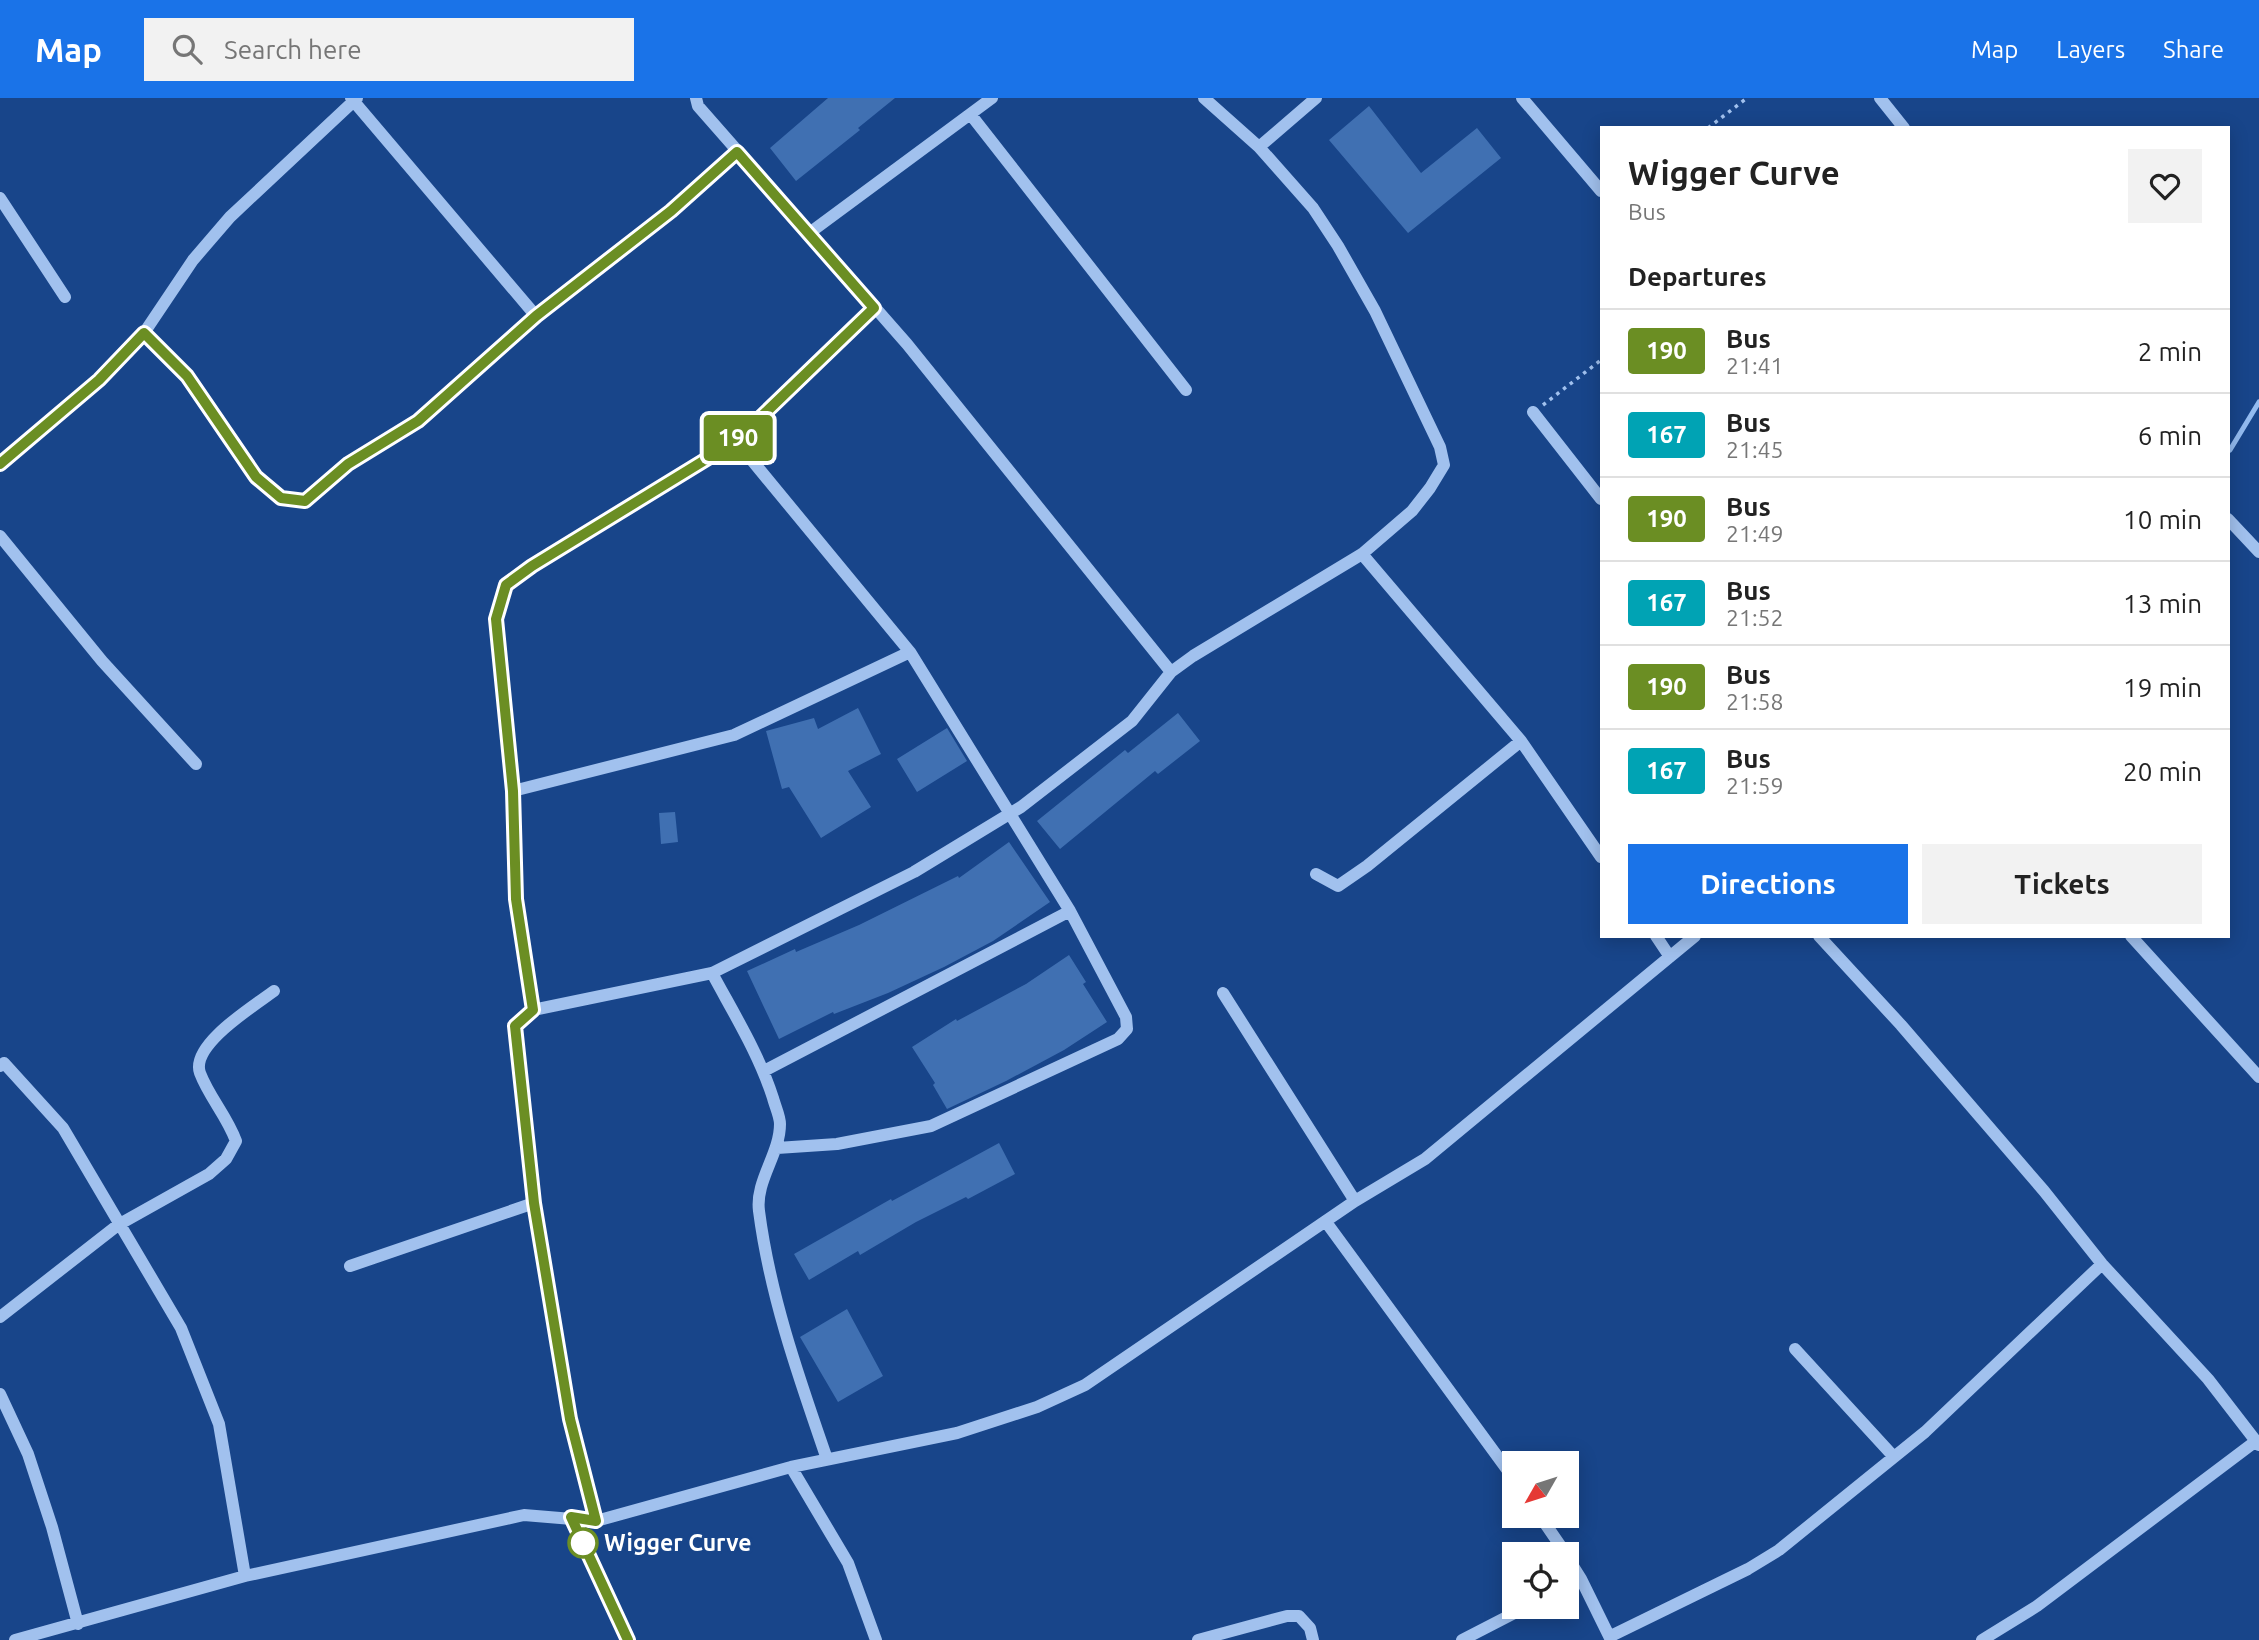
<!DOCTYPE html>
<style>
:root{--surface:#fff;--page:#f2f2f2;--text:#222;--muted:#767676;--line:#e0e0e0;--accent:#1a73e8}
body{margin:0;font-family:Ubuntu,sans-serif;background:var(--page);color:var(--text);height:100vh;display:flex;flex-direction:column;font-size:26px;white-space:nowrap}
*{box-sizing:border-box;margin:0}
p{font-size:23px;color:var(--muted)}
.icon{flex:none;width:38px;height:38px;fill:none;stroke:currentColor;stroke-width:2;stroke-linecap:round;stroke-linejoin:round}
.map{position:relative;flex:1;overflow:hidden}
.details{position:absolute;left:1600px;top:28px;width:630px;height:812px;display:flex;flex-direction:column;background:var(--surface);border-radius:0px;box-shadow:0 4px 18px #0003}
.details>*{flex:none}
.badge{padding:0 14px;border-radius:5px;font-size:24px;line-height:46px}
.needle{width:46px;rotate:231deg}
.controls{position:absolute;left:1502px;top:1353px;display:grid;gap:14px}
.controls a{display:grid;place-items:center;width:77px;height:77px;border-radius:0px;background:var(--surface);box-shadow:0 4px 18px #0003;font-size:35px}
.map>.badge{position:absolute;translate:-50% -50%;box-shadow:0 0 0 4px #fff}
h2{padding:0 28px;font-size:26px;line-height:63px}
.round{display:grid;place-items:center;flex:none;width:74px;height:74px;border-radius:0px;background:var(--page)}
.overview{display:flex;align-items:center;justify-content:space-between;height:119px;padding:0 28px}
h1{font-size:33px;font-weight:700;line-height:52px}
.button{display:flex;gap:14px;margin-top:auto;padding:14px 28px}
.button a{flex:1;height:80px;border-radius:0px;background:var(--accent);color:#fff;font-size:28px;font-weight:700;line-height:80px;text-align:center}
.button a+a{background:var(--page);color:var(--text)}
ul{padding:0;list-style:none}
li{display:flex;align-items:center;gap:21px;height:84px;padding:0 28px;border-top:2px solid var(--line)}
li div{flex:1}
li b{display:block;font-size:26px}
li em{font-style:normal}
li .badge{min-width:77px;font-weight:700;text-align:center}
header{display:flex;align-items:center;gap:42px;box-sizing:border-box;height:98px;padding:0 35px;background:var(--accent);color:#fff}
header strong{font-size:33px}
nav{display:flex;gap:38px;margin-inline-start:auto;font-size:24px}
.search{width:490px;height:63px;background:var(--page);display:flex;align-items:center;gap:18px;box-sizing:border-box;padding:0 24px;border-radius:0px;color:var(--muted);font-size:26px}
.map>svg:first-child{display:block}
</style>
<header>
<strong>Map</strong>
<div class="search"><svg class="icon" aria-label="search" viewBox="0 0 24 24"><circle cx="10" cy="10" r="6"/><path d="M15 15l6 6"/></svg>Search here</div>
<nav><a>Map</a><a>Layers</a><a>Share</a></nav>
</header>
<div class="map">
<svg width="2259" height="1542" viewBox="0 0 2259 1542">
<rect width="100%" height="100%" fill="#18458a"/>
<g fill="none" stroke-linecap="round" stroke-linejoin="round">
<path stroke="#93bbf0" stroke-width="5" d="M2230,352L2259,304"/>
</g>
<path fill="#4070b2" d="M828,0H895L858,30L860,32L796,83L770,50Z
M1369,8L1421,75L1477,30L1501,60L1408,135L1329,42Z
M858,610L881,656L848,673L871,709L821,740L789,689L782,691L766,633L814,620L818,631Z
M1178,615L1200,643L1158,676L1155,673L1060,751L1037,723L1125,652L1128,655Z
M947,630L967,663L917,694L897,661Z
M675,714L678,744L661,746L659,715Z
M1009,744L1050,804L993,843L944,869L888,895L834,916L833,914L779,941L747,873L795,851L796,854L859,827L958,778L959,780Z
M1069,857L1086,884L1083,886L1107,924L1064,952L1006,983L947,1011L933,987L935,985L912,949L956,921L957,923L1026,886Z
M999,1045L1015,1076L968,1101L966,1099L916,1124L860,1157L858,1153L809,1182L794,1156L891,1101L892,1103Z
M847,1211L883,1278L838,1304L800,1239Z"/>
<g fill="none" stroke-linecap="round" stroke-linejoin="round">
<path stroke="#a1c1ee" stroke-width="3.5" stroke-dasharray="3.5 5" stroke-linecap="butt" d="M1708,30L1747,0
M1543,307L1601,262"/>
<path stroke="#a1c1ee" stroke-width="12" d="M351,0L536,218
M696,0L698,8L907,246L1171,574
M1522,0L1601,93
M1880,0L1904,30
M971,17L1186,292
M1259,49L1316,0
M0,100L65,199
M808,136L992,0
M144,235L187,278L256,379L281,400L305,403L348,366L418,322L536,218L671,113L737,54
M1533,314L1601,401
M736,343L910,554L1070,813L1126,919L1127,931L1118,941L931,1028L837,1046L777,1050
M0,366L99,282L144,235L193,162L230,119L357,0
M2228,421L2259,454
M0,438L102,563L196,666
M1362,456L1521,643L1601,759
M513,693L734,637L910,554
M1316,776L1338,788L1367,768L1521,643
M1656,838L1670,859
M1819,838L1901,927L2044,1093L2102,1166L2208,1281L2259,1347
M2131,838L2259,979
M712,875C734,916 759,956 773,1000C775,1008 780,1018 780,1026C780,1056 755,1083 759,1113C770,1198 799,1280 827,1361
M1223,895L1355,1103
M533,912L516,801L513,693L496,521L506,487L532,468L736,343L874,210
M0,968L4,965L63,1030L181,1230L219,1326L245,1478
M764,973L1070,813
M1326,1124L1514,1381
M350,1168L534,1105
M0,1219L118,1127L209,1076L226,1061L236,1043C227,1018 209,999 200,975C190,947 254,908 274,893
M1795,1251L1894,1359
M0,1296L28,1356L52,1429L78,1526
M791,1369L848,1465L876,1542
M1540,1418L1566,1456
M571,1419L628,1542
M596,1423L570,1321L534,1105L515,928L533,912L712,875L914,774L1021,709L1132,623L1171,574L1193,558L1362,456L1412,413L1430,390L1444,367L1440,349L1375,213L1338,148L1313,110L1259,49L1204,0
M1566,1457L1581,1481L1611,1542
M1566,1489L1581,1481
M1611,1538L1748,1471L1779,1452L1925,1334L2102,1166
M15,1542L245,1478L524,1417L596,1423L791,1369L957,1335L1037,1309L1085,1287L1355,1103L1425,1061L1695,838
M1198,1542L1287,1518H1299L1310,1530L1313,1542
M1462,1542L1528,1508
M1982,1542L2037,1508L2256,1343"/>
</g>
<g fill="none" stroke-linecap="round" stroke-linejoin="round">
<defs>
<path id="line" d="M0,366L99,282L144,235L187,278L256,379L281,400L305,403L348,366L418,323L536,218L671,113L737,54L874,210L736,343L532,468L506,487L496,521L513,693L516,801L533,912L515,928L534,1105L570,1321L596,1423L571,1419L628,1542"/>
</defs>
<use href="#line" stroke="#fff" stroke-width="16"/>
<use href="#line" stroke="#6b8e23" stroke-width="10"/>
</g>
<circle fill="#fff" stroke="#6b8e23" stroke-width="3.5" cx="583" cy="1445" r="14"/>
<g text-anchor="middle" stroke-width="6" stroke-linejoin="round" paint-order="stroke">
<g font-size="23" font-weight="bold" fill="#fff" stroke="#18458a" text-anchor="start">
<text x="604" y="1453">Wigger Curve</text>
</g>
</g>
</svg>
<div class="controls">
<a><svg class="needle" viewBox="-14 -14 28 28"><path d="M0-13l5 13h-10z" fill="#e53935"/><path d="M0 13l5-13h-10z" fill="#767676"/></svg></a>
<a><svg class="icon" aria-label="locate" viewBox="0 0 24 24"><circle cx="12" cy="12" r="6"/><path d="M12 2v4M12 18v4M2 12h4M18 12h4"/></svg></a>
</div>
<b class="badge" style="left:738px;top:340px;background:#6b8e23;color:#fff">190</b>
<section class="details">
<div class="overview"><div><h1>Wigger Curve</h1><p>Bus</p></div><a class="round"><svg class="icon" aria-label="heart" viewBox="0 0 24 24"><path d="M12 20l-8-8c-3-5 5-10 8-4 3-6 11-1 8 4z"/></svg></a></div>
<h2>Departures</h2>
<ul>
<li><span class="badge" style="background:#6b8e23;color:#fff">190</span><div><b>Bus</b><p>21:41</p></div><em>2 min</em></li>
<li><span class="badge" style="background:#00a3b4;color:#fff">167</span><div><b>Bus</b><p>21:45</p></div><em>6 min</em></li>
<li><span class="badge" style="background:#6b8e23;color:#fff">190</span><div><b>Bus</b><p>21:49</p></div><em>10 min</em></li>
<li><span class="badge" style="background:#00a3b4;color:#fff">167</span><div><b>Bus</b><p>21:52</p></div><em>13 min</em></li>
<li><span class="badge" style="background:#6b8e23;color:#fff">190</span><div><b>Bus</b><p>21:58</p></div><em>19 min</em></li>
<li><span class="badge" style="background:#00a3b4;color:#fff">167</span><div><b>Bus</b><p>21:59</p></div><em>20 min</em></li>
</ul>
<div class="button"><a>Directions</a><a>Tickets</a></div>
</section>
</div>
